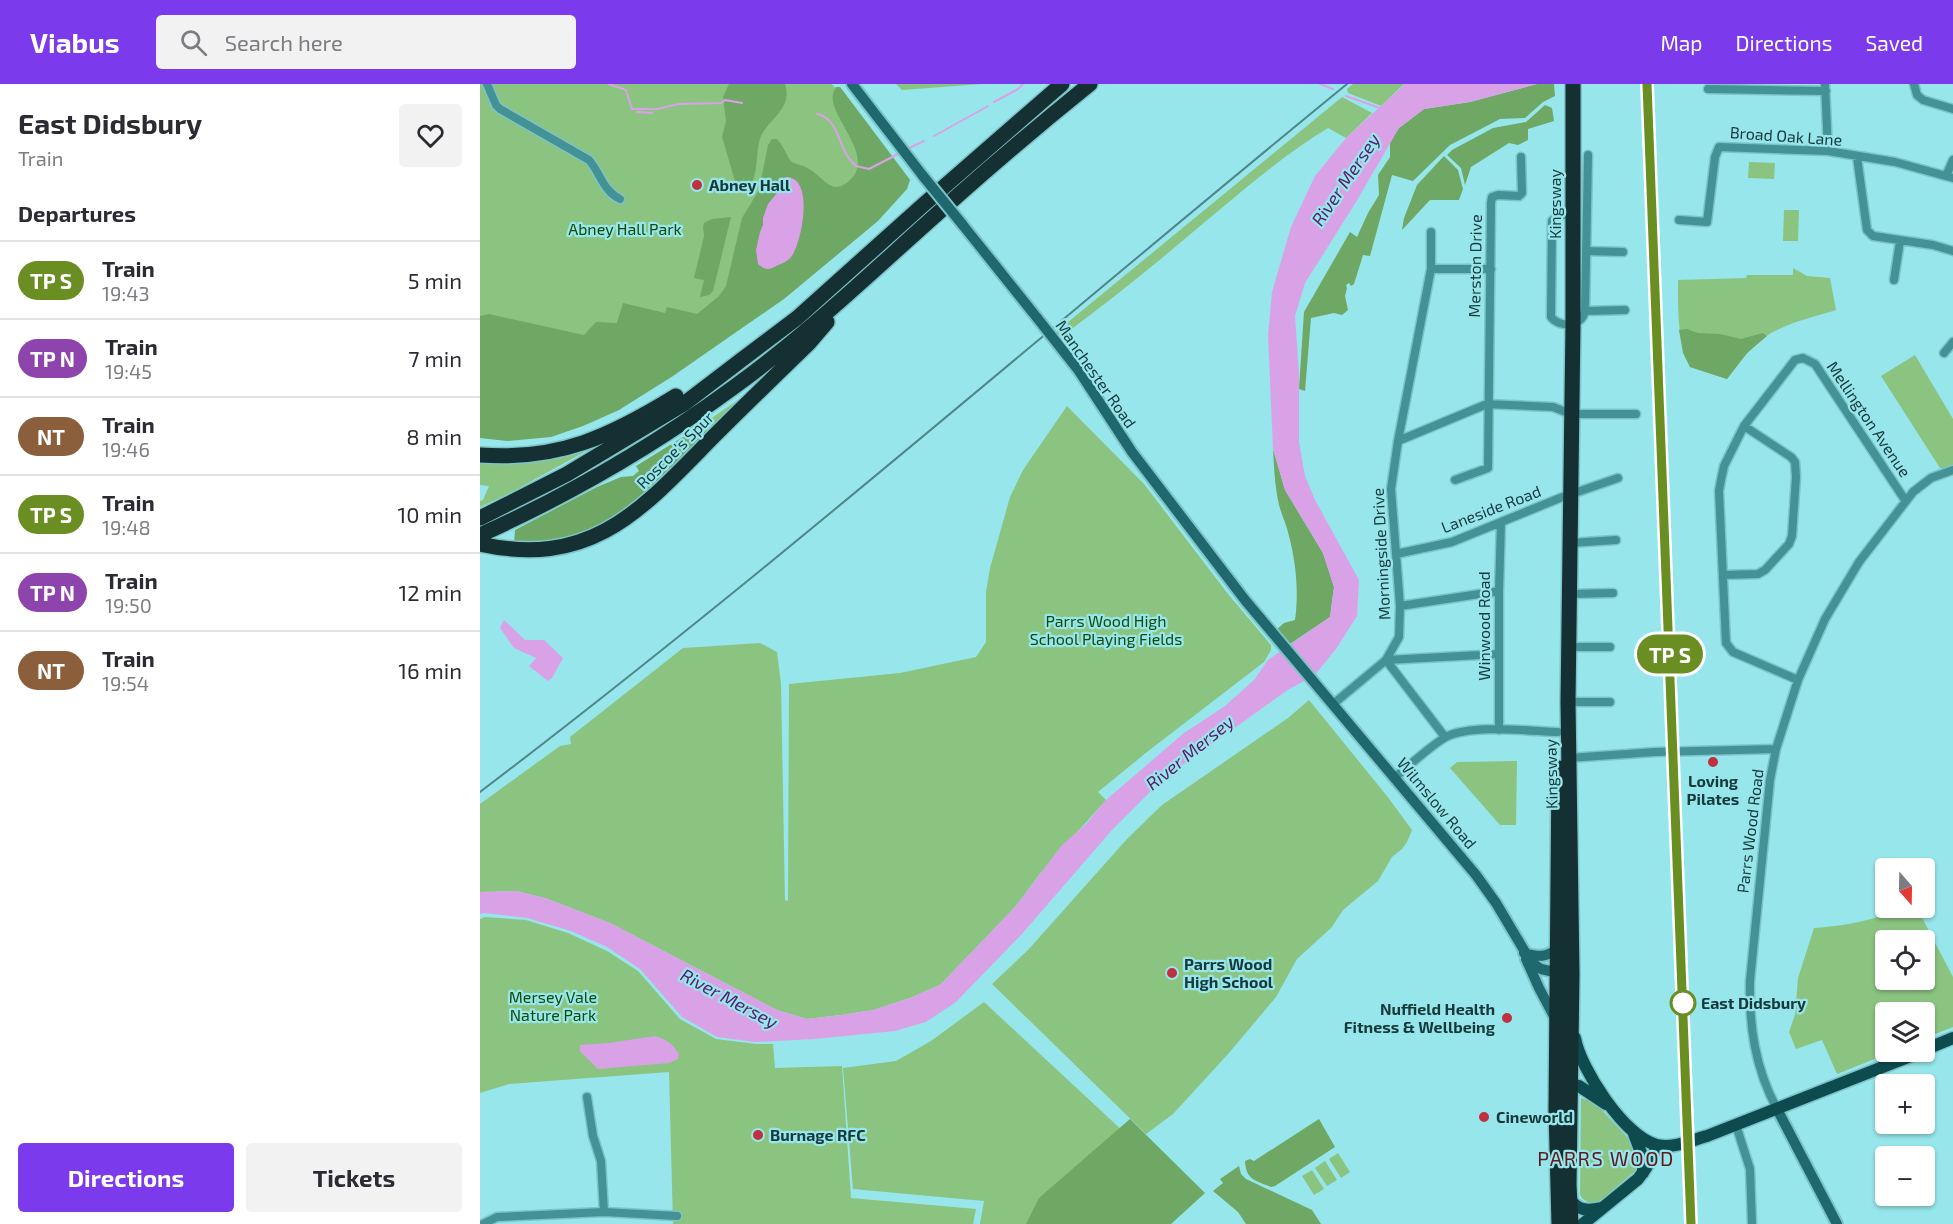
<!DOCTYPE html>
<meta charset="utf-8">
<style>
:root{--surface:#fff;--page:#f2f2f3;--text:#2b2b33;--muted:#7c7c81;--line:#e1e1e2;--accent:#7c3aed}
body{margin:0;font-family:"Exo 2",sans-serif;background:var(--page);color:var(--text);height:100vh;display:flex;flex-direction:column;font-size:22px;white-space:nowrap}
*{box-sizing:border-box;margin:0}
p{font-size:20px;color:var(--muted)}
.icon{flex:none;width:33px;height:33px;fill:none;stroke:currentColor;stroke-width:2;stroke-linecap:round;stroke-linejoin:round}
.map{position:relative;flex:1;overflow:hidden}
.drawer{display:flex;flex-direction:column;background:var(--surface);width:480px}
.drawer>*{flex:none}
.badge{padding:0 12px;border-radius:20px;font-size:21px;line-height:39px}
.needle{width:39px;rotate:160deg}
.tools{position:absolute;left:1395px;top:774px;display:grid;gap:12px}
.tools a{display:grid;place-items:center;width:60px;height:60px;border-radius:6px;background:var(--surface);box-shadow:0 2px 4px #0004;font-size:30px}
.map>.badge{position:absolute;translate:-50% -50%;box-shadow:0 0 0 3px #fff}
h2{padding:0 18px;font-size:22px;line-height:54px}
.round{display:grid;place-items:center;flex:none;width:63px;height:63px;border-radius:6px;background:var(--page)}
.headline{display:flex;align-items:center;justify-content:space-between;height:102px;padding:0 18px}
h1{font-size:28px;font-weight:700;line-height:45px}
.cta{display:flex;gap:12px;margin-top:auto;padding:12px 18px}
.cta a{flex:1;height:69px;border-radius:6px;background:var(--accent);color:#fff;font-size:24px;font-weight:700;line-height:69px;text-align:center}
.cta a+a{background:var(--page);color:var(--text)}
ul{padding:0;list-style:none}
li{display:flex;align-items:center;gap:18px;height:78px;padding:0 18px;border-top:2px solid var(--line)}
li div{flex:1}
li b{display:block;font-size:22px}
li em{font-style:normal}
li .badge{min-width:66px;font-weight:700;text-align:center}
header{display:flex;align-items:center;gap:36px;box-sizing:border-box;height:84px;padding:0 30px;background:var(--accent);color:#fff}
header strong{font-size:28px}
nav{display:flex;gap:33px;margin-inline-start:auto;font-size:21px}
.search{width:420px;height:54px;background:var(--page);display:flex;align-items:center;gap:15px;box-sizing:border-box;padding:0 21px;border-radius:6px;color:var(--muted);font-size:22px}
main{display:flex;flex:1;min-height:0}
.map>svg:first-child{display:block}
</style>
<header>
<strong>Viabus</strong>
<div class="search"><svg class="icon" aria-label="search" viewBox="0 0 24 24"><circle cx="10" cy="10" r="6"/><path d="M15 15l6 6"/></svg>Search here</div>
<nav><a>Map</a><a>Directions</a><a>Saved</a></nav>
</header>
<main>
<section class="drawer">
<div class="headline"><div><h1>East Didsbury</h1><p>Train</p></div><a class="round"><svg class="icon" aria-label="heart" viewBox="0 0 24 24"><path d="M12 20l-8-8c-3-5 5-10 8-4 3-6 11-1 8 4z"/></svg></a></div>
<h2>Departures</h2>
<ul>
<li><span class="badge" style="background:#6b8e23;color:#fff">TP S</span><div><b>Train</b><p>19:43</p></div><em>5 min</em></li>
<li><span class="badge" style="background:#8e44ad;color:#fff">TP N</span><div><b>Train</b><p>19:45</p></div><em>7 min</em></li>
<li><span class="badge" style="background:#8b5e3c;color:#fff">NT</span><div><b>Train</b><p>19:46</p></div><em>8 min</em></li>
<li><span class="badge" style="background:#6b8e23;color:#fff">TP S</span><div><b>Train</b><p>19:48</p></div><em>10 min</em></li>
<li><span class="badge" style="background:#8e44ad;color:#fff">TP N</span><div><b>Train</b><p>19:50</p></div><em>12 min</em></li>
<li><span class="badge" style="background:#8b5e3c;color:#fff">NT</span><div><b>Train</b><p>19:54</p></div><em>16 min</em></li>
</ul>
<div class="cta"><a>Directions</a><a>Tickets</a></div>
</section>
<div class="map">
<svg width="1473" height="1140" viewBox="0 0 1473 1140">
<rect width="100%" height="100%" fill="#96e6eb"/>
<path fill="#8bc480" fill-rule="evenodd" d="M0,0H352L354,3H360L430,96L339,180L0,349Z
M416,0H502L422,6Z
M873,0H924L901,22L868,9L867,5Z
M862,13L892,29L866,54L848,44C797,75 753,115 707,153C666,188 624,221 581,253L576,248Z
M1269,78L1295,79L1294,95L1268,94Z
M1304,126H1319L1318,157H1303Z
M1313,184L1327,192L1350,194L1356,226C1337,232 1315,237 1297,246C1275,256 1261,277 1247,295L1210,283C1197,255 1198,226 1198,196L1266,194L1267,191H1313Z
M1435,271L1473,335V382L1469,384H1460L1401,292Z
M267,310L230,347L211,348Z
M587,322L664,400L748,510L791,561V566L784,578L667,668L618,708L626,716L559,791L536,822L460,901L430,914L393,926L361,931L327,935L297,926L130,839L65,814L36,807L0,808V720L80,662L91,660L90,653L203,564L280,559L297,568L301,600L305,816L308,817L309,600L420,589L496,573L506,558V508L510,484L530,413L543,386Z
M128,355L28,410L0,423V417L3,416L9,402L0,401V375Z
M829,616L907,712L932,746L927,758L922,765L912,773L898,797L863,826L852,843L817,875L796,913L749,969L693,1030L666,1050L512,900L548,866L647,755L682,721L808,634Z
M1037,677L1036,741H1020L970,684L977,678Z
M1424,824H1437L1473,893V943L1445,954L1444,928H1406V968H1412L1357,990L1342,956L1316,965L1309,948L1315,931L1318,894L1334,844C1366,842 1394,836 1424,824ZM1406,856H1444V896H1406Z
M5,833L46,836L88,849L127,867L158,887L200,935L236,955L276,960H293L295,984L362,982L371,1114L496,1125L493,1140H193L189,988L29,1000L0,1009V835Z
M504,918L645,1049L581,1140H500L504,1117L373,1105L363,984L416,977L451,957Z
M1101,1014L1113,1018L1120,1024L1158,1065V1083L1155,1087L1119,1118C1111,1120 1104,1118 1100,1111Z
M858,1069L870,1088L861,1094L849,1075Z
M845,1077L857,1096L847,1102L835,1084Z
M832,1086L844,1105L834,1111L822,1092Z"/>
<path fill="#6fa764" d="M249,0H305C313,24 290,34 281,52C274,69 281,98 263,109L257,104L242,53L246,37L243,13Z
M1057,0H1074L1075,12L1063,18L1045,34L1020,35L970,61L933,97L912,91L890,172L883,171L874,200L871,202L869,199L866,201L867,204L865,212L868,226L862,231L854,229L831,234L825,307L819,305L824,228L870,148L877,153L888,129L899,111L898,91L910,73V57L919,44L944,25L990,18Z
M357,3H360L430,96L427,105L398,137L304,215L193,292L139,326L103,342L71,353L27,357L0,354V232L9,230L104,251L116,238L137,239L143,219L185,229L187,223L217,230L239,212L246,202L262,134L279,106L288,61L292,55H297C304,62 308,75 312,78C317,81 324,81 329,85C345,94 352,114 371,95C398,68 336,23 357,3Z
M1065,21L1072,24L1074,37L1048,45V56L1038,61L1029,59L991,83L985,101L981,84L967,71L972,66L1013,44L1046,38Z
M964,72L978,86L983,105L979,116H950L922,146L924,134L937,101Z
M251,133L233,207L229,211L220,213L224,196L214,194L224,152L223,143L224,139L232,135Z
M1207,245L1218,249L1240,250L1261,255L1283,249L1287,252L1267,269L1247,295L1210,283L1203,269L1199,246Z
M230,347L150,427L82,459L34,460L35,446L117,403L141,393L153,392L159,387L156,382L211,348Z
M793,365L805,406L843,469L854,503L850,533L807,562L795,547L804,539L815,536C819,508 816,479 809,452C807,442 802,432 799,421C795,403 794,384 793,365Z
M650,1035L725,1109L691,1140H546L559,1114Z
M839,1035L855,1063L795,1102L791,1103C775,1096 766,1096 765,1077L770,1075L774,1077Z
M759,1082L761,1090L766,1095L832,1126L841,1140H766L758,1128L733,1107L743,1099L740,1095Z"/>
<path fill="#daa2e6" d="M925,0H1057L990,18L944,25L919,44L876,118L825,199L815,232L819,290V358L825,392L835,416L879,496L877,532L856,565L834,592L809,605L683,695L632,746L541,851L476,918L446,938L415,947L335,955L275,958L237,953L202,933L160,885L127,863L91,847L47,834L4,829L0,830V808L36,807L65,814L130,839L297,926L327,935L361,931L393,926L430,914L460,901L536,822L582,761L606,740L626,716L704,649L745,622L774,596L788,576L850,533L854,503L843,469L805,406L793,365L788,251L792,208L811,143L835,92L866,54Z
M305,93C335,92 322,155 313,170C310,176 304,179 298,181C289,186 286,187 278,180L276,166L280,148L283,141V134L288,120L297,109L300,99Z
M24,536L45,556H64L83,574L72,594L68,597L49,582L56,574L34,564L20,544Z
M175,952C186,955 193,960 199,970L198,975L189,979L118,985L100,967V961L129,959Z"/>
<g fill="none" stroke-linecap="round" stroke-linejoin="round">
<path stroke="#daa2e6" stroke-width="2" d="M129,0L146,6L152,25H177L199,20L241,19L245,16L262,19
M840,0L853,5
M866,12L900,24
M514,18L538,5L543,0
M157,28L172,29
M337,30C361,35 357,67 376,82L389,85L418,70
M454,52L508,22
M429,64L444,57"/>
<defs>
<path id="street" d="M7,0L16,21L20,25L109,76C121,90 123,107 140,115
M1345,0L1348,67
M1434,0L1437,11L1443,16L1473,25
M1228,5L1346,7
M1377,73L1387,146L1393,152L1453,161L1473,167
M1466,92L1473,76
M1094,130L1080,131L1072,137L1071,233C1080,244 1102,243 1105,227L1108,71
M1199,136L1227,138L1235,73L1239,63L1348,67L1415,78L1473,94
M1106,167L1143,168
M951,185H1011
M1414,196L1420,157
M1105,227L1145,226
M1464,269L1473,258
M918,357L1007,320L1073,323L1091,330H1156
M975,396L1008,384L1011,119L1012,113L1018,111L1039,112L1042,109L1041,73
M1090,459L1136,456
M916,470L972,458L1080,414L1138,394
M1243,491L1278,490L1285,486L1309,460L1312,452L1316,393L1315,378L1311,373L1264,342
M1090,510L1133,509
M920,522L1019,507
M1090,563H1130
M906,576L1019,570
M906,576L965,653
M1318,596L1253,568L1246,559L1239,407L1241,396L1244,382L1264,342L1315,276L1323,274L1335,280L1425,416
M1088,618H1130
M852,621L906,576L919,553L920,522L911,405L918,357L951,185V148
M1019,646V507L1021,439
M1089,674L1175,668L1296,665
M914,694C928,683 951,661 966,653C991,640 1049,647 1078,648
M107,1013L113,1052L121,1077L124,1128
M1297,1025C1275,984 1269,942 1270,897L1290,696L1296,665L1318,596L1345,535L1379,478L1433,408L1451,394L1473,386
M1256,1041L1270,1085L1272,1140
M3,1140L17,1133L124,1128L197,1132"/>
<path id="secondary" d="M372,0L443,92
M482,140L558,235
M599,287L652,368L765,516L996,791L1016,819L1051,878L1061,885L1083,890
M1044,869C1059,873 1066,874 1078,864
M1046,875L1059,904L1076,936
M1297,1025L1357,1140"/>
<path id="primary" d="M1095,954C1100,984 1145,1054 1177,1061C1193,1065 1212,1056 1227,1052L1441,968
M1444,966L1473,954
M1083,998L1099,1002L1126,1020
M1154,1050L1163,1074V1089
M1090,1115C1098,1127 1108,1127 1121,1124
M1103,1140L1158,1095L1166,1084L1178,1062"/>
<path id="highway" d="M0,371C79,377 131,352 196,312
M0,434L87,390L205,319L260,277L317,234L443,121L582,0
M0,451C89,411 175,361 254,303C333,246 402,178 475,114C519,75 564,37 610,0
M0,460C113,485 162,425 234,352C265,321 297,290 329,259L347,238
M1079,684L1076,1026L1079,1140
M1091,1140L1089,1101L1092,890L1088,618L1093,240V0"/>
</defs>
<use href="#street" stroke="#7dc3c8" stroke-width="11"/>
<use href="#secondary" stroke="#7dc3c8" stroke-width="14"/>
<use href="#primary" stroke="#7dc3c8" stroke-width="15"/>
<use href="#highway" stroke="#7dc3c8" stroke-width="18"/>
<use href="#street" stroke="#439296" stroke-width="8"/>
<use href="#secondary" stroke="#1f686d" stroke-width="10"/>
<use href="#primary" stroke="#0e4b4e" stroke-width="12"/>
<use href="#highway" stroke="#143032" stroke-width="15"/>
<path stroke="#4f8689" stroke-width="2" d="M1167,0L1211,1140
M0,708C297,482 578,236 867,0"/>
<defs>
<path id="secondary-bridge" d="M443,92L482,140
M558,235L599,287"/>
</defs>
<use href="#secondary-bridge" stroke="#7dc3c8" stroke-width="14" stroke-linecap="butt"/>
<use href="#secondary-bridge" stroke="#1f686d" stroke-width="10"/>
</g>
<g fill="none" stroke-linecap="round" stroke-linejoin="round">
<defs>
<path id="line" d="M1167,0L1211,1140"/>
</defs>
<use href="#line" stroke="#fff" stroke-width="14"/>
<use href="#line" stroke="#6b8e23" stroke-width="9"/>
</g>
<g fill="#c0303f" stroke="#96e6eb" stroke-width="2">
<circle cx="217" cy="101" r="6"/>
<circle cx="1233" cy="678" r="6"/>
<circle cx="692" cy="889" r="6"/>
<circle cx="1027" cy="934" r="6"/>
<circle cx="1004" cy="1033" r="6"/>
<circle cx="278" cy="1051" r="6"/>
</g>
<circle fill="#fff" stroke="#6b8e23" stroke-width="3" cx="1203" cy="919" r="12"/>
<g text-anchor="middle" stroke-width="4.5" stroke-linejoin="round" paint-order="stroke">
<g font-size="16" fill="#17393b" stroke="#96e6eb">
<text transform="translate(1306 52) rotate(4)" y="6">Broad Oak Lane</text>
<text transform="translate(1075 120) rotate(-90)" y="6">Kingsway</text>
<text transform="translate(995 182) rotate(-89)" y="6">Merston Drive</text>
<text transform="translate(616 290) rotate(55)" y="6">Manchester Road</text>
<text transform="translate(1389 335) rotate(56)" y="6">Mellington Avenue</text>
<text transform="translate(195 366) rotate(-45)" y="6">Roscoe's Spur</text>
<text transform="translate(1011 425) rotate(-21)" y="6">Laneside Road</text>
<text transform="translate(901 470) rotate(-93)" y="6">Morningside Drive</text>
<text transform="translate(1004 542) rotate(-90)" y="6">Winwood Road</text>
<text transform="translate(1071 690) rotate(-91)" y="6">Kingsway</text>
<text transform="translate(957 719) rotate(50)" y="6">Wilmslow Road</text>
<text transform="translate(1270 747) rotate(-83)" y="6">Parrs Wood Road</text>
</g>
<g font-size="16" font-weight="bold" fill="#17393b" stroke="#96e6eb" text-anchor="start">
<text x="229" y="107">Abney Hall</text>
<text x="1233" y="703" text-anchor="middle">Loving<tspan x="1233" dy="18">Pilates</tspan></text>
<text x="704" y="886">Parrs Wood<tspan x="704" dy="18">High School</tspan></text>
<text x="1015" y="931" text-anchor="end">Nuffield Health<tspan x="1015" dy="18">Fitness &amp; Wellbeing</tspan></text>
<text x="1016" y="1039">Cineworld</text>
<text x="290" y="1057">Burnage RFC</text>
</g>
<g font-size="16" fill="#134b05" stroke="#96e6eb">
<text x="145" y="151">Abney Hall Park</text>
<text x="626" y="543">Parrs Wood High<tspan x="626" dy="18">School Playing Fields</tspan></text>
<text x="73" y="919">Mersey Vale<tspan x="73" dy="18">Nature Park</tspan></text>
</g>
<g font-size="16" font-weight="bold" fill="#17393b" stroke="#96e6eb" text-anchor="start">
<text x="1221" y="925">East Didsbury</text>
</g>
<g font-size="18" font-style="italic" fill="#5c196a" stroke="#96e6eb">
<text transform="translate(866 96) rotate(-56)" y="6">River Mersey</text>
<text transform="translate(710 669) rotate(-39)" y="6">River Mersey</text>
<text transform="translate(249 915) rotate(28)" y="6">River Mersey</text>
</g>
<g font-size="20" letter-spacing="1.5" fill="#5f1a1f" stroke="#96e6eb">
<text x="1126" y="1082">PARRS WOOD</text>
</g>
</g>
</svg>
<div class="tools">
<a><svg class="needle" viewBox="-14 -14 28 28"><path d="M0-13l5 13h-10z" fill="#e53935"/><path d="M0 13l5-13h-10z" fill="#7c7c81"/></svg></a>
<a><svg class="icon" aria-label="locate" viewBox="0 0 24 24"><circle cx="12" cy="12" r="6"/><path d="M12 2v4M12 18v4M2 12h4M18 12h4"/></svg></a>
<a><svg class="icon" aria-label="layers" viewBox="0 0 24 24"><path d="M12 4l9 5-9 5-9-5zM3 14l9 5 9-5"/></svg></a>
<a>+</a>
<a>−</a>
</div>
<b class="badge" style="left:1190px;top:570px;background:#6b8e23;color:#fff">TP S</b>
</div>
</main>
